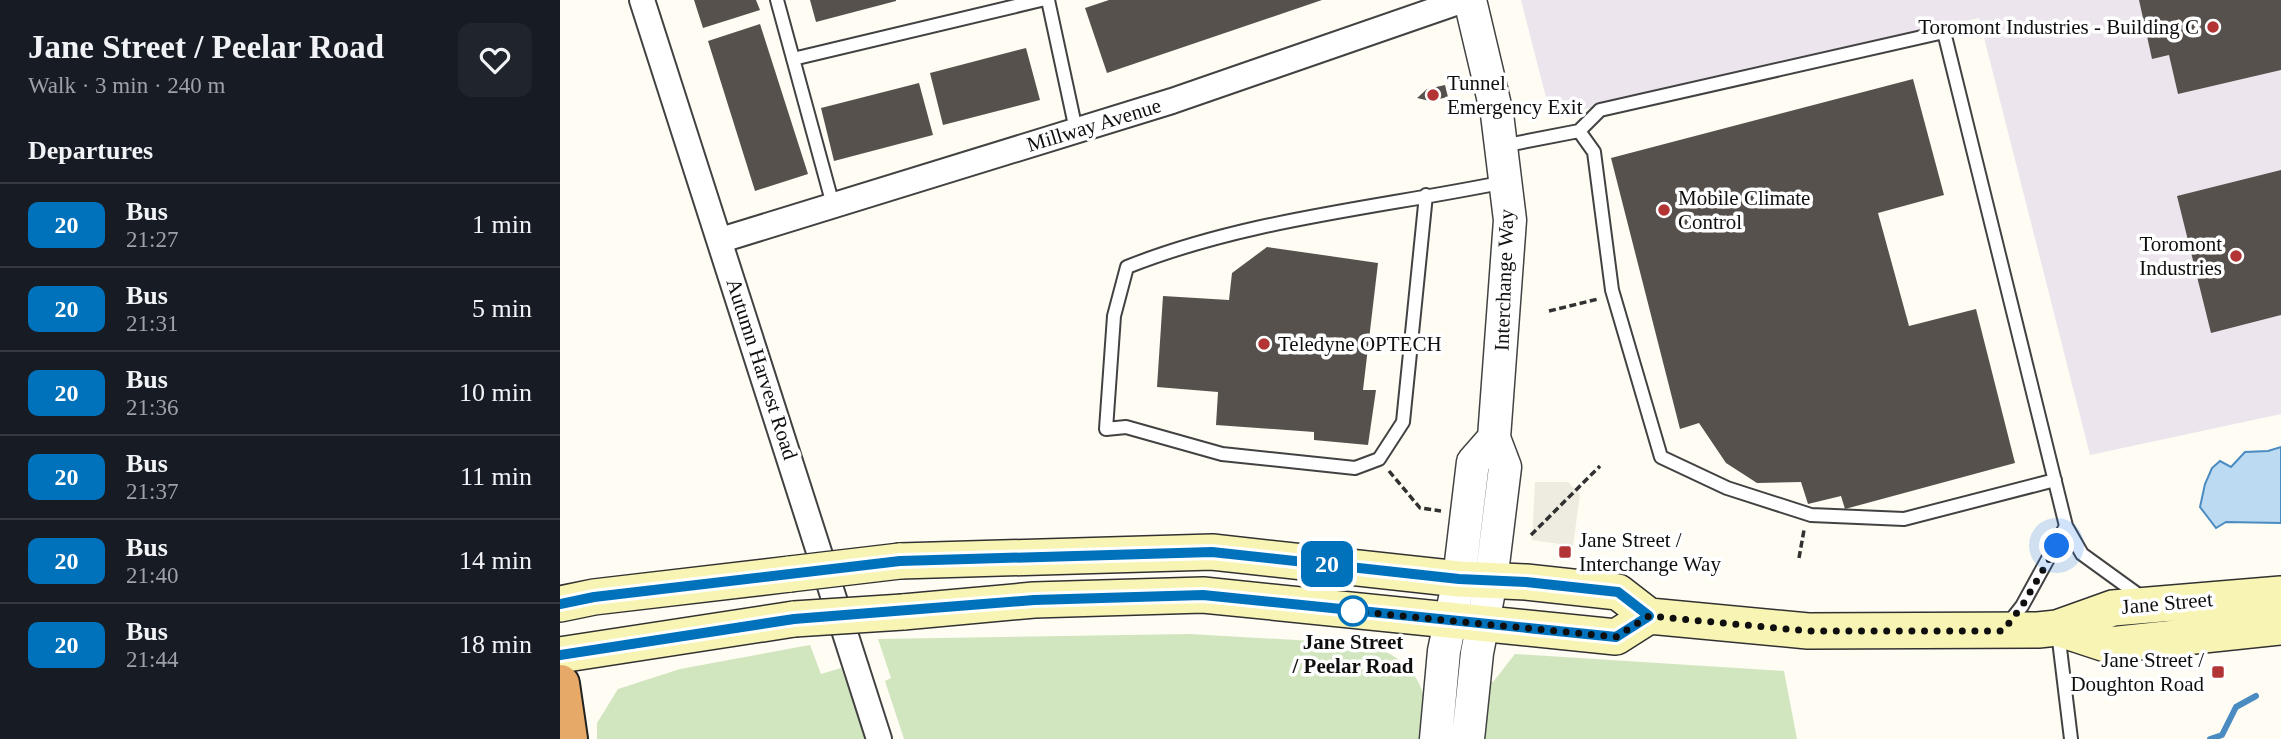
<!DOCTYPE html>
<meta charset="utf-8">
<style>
:root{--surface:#171b24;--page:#20242c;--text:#f1f3f6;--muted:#9ea1a6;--line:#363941}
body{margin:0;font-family:"Times New Roman",serif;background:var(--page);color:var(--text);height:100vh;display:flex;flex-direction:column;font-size:26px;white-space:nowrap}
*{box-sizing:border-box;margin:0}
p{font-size:23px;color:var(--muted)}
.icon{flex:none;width:38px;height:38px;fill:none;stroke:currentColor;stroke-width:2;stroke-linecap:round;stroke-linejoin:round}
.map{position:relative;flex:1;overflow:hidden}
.drawer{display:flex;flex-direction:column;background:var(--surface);width:560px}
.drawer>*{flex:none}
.badge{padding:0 14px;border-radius:10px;font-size:24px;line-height:46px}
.you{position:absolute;width:35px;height:35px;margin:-18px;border:5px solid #fff;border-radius:50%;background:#1a73e8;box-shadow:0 0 0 10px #1a73e833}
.map>.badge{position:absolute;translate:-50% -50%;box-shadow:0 0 0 4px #fff}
h2{padding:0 28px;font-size:26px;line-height:63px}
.round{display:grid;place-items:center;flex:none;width:74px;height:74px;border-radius:14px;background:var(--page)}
.overview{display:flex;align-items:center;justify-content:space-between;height:119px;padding:0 28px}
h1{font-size:33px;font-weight:700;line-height:52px}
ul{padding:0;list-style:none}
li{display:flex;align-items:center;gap:21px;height:84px;padding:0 28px;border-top:2px solid var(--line)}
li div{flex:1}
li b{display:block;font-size:26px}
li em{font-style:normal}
li .badge{min-width:77px;font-weight:700;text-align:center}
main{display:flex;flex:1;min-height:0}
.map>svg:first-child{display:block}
</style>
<main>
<section class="drawer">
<div class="overview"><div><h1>Jane Street / Peelar Road</h1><p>Walk · 3 min · 240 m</p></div><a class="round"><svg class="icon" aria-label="heart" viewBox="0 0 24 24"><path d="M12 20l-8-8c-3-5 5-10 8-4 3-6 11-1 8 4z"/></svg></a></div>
<h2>Departures</h2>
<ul>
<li><span class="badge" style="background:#0072bc;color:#fff">20</span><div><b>Bus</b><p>21:27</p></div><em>1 min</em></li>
<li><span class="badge" style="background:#0072bc;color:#fff">20</span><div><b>Bus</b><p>21:31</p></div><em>5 min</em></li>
<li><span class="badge" style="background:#0072bc;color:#fff">20</span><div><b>Bus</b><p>21:36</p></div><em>10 min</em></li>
<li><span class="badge" style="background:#0072bc;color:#fff">20</span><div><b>Bus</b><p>21:37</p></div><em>11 min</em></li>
<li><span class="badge" style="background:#0072bc;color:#fff">20</span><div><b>Bus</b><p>21:40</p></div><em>14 min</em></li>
<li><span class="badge" style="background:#0072bc;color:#fff">20</span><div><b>Bus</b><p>21:44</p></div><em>18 min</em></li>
</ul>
</section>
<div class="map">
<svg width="1721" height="739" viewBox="0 0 1721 739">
<rect width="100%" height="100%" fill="#fefcf3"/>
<path fill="#ece5ed" d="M961,0H1721V414L1530,455L1419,18L991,117Z"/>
<path fill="#d1e6bf" d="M629,634L772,642L770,649L804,652L807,646C831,650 857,669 863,694C866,707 861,726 861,739H344L325,681L331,678L318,639Z
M250,645L261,674L281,668L306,739H37V723L58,689L120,669Z
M955,654L1224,671L1237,739H918L924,680L933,682Z"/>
<path fill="#eeece1" d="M975,482H1008L1020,494L1013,546L972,540Z"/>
<path fill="#bcdaf1" stroke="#4a8bc1" stroke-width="2" d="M1721,447V523L1666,522L1656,528L1640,507L1645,484L1652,468L1660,461L1671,467L1685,452L1708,451Z"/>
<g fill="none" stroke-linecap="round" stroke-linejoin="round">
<path stroke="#4a8bc1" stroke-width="6" d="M1650,739L1662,735L1676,707L1696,696"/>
</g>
<path fill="#57514d" d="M134,0H196L200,10L143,28Z
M250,0H336V1L256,22Z
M549,0H762L547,73L525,8Z
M1579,0H1721V70L1618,94L1609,55L1592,59Z
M200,24L248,174L195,191L148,41Z
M466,48L480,100L383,125L370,73Z
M1353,79L1384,195L1318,213L1349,326L1416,309L1455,463L1285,509L1281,496L1248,504L1241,482L1197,483L1166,463L1139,423L1120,429L1051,158Z
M359,83L373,135L274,161L261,108Z
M885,85L888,97L870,101L857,98L867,89Z
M1721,170V315L1651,333L1617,196Z
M707,247L818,263L803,390H816L808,445L754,440V432L656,425L658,392L597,387L603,296L669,300L672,273Z"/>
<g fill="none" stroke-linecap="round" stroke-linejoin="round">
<defs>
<path id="service" d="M217,0L273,205
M488,0L516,130
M233,59L481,0
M1019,131L1034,152L1052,290L1101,457L1167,488L1251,515L1344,519L1495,480
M942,146L1019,131L1040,110L1384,32L1506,526L1522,554L1580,596
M866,195L843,422L819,459L795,468L662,454L566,427L546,429L554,316L567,267C688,219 818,208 945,182
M1447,625L1462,606L1506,526
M1498,632L1511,739"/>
<path id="minor" d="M82,0L319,739
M161,240L612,101L904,0"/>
<path id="tertiary" d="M876,739L884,651L899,579L913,462L934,438
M908,739L917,653L931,581L945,467L934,438L950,220L937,114L910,0"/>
<path id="secondary" d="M340,561L652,552L899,579L966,582L1058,592L1089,616L1248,631L1478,630L1497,628L1553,608L1721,594
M0,604L34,597L230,574
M343,612L474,600L643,595L1056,637L1089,616
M1497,628L1549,645L1721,627
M0,655L234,619"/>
<path id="motorway" d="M0,684L8,739"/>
</defs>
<use href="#service" stroke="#424242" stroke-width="16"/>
<use href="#minor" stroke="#424242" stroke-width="28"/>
<use href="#tertiary" stroke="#424242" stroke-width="35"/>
<use href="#secondary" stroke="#313131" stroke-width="38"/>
<use href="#motorway" stroke="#202020" stroke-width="42"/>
<path stroke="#313131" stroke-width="3.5" stroke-dasharray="7 3.5" stroke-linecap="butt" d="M989,311L1038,299
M829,471L860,508L881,511
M971,535L1040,466
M1239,558L1244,530"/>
<use href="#service" stroke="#fff" stroke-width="12"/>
<use href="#minor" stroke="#fff" stroke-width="24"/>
<use href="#tertiary" stroke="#fff" stroke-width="32"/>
<use href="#secondary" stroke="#f7f4b4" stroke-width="35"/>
<use href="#motorway" stroke="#e7a968" stroke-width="38"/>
<defs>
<path id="secondary-bridge" d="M230,574L340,561
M234,619L343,612"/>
</defs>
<use href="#secondary-bridge" stroke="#313131" stroke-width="38" stroke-linecap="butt"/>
<use href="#secondary-bridge" stroke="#f7f4b4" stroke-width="35"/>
</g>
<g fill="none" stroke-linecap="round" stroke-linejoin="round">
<defs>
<path id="line" d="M0,604L34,597L340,561L652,552L899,579L966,582L1058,592L1089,616L1056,637L643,595L474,600L234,619L0,655"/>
</defs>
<use href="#line" stroke="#fff" stroke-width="16"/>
<use href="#line" stroke="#0072bc" stroke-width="10"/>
<path stroke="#0f0f0f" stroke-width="7" stroke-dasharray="0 12.6" d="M793,611L1056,637L1089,616L1248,631H1443L1462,606L1497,546"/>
</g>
<g fill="#b33434" stroke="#fff" stroke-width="2.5">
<circle cx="1653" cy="27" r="7"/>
<circle cx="873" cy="95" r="7"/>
<circle cx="1104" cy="210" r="7"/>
<circle cx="1676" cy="256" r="7"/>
<circle cx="704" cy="344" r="7"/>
<rect x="998" y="545" width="14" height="14" rx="3.5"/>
<rect x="1651" y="665" width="14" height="14" rx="3.5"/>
</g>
<circle fill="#fff" stroke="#0072bc" stroke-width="3.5" cx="793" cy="611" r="14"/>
<g text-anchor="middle" stroke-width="7" stroke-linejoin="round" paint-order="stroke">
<g font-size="21" fill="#0f0f0f" stroke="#fff" text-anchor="start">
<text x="1639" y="34" text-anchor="end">Toromont Industries - Building C</text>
<text x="887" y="90">Tunnel<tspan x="887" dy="24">Emergency Exit</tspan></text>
<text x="1118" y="205">Mobile Climate<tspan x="1118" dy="24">Control</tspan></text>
<text x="1662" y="251" text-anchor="end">Toromont<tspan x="1662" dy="24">Industries</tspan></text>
<text x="718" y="351">Teledyne OPTECH</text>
<text x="1019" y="547">Jane Street /<tspan x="1019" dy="24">Interchange Way</tspan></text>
<text x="1644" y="667" text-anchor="end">Jane Street /<tspan x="1644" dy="24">Doughton Road</tspan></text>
</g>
<g font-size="21" fill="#0f0f0f" stroke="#fff">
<text transform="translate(534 125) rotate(-17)" y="7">Millway Avenue</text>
<text transform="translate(944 280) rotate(-88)" y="7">Interchange Way</text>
<text transform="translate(202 369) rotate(72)" y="7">Autumn Harvest Road</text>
<text transform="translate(1607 603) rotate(-5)" y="7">Jane Street</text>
</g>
<g font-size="21" font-weight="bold" fill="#0f0f0f" stroke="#fff">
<text x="793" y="649">Jane Street<tspan x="793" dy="24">/ Peelar Road</tspan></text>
</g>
</g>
</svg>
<div class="you" style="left:1497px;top:546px"></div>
<b class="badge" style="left:767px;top:564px;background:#0072bc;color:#fff">20</b>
</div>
</main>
